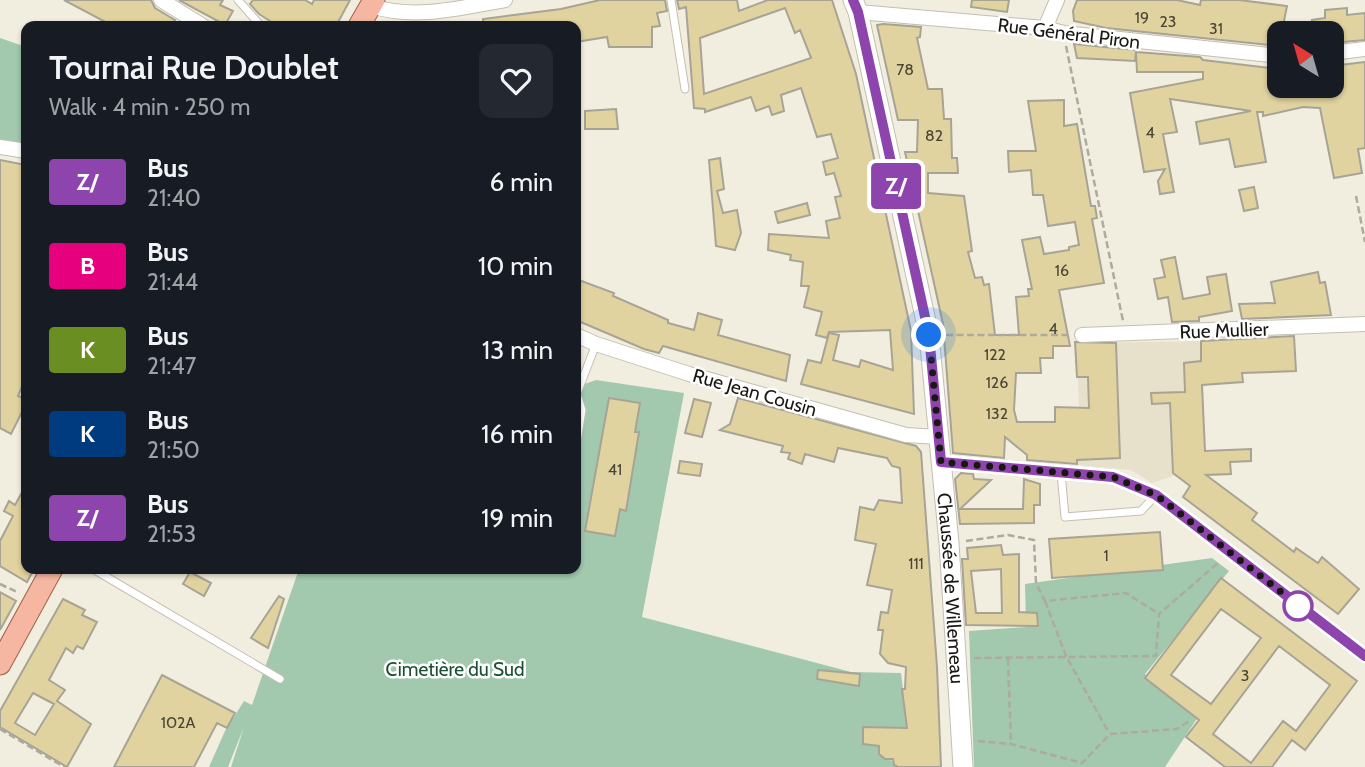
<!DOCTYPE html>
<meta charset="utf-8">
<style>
:root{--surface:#171b24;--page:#242831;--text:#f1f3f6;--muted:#9ea1a6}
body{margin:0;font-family:Cabin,sans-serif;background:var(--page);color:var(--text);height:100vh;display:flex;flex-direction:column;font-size:26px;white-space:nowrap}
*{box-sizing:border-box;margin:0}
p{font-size:23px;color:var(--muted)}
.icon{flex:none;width:38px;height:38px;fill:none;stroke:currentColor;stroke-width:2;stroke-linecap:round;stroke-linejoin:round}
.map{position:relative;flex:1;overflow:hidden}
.sheet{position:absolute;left:21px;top:21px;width:560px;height:553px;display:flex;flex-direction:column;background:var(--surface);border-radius:14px;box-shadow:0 2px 5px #0004}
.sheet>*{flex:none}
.badge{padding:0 14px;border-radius:5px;font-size:24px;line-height:46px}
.needle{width:46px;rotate:323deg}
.controls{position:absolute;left:1267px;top:21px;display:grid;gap:14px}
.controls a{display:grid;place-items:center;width:77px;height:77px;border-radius:14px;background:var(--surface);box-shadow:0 2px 5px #0004;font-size:35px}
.you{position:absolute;width:35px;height:35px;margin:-18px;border:5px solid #fff;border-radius:50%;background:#1a73e8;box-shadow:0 0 0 10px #1a73e833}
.map>.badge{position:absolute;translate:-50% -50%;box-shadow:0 0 0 4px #fff}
.round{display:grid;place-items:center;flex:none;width:74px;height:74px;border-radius:14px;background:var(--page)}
.overview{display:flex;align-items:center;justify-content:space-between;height:119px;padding:0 28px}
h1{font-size:33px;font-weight:600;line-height:52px}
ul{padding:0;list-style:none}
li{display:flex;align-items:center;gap:21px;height:84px;padding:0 28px}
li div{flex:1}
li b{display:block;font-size:26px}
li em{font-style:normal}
li .badge{min-width:77px;font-weight:700;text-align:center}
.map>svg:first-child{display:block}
</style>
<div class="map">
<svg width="1365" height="767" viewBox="0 0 1365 767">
<rect width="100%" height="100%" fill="#f2eedf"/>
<path fill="#e7e1cb" d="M1201,341L1204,451L1188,471L1152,483L1131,470L1077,465L1080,425L1076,343Z"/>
<path fill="#a2c8ae" d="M0,38L26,47V146L0,141Z
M596,380L684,393L642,617L851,672L901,673L908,730L880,746L879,755L906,767H231L244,727L228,767H209L225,731L244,701L252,705L299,569H576V387Z
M1212,558L1229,571L1145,674L1198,717L1165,767H974L969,631L1026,627L1025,584Z"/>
<path fill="#e1d39f" stroke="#a7a496" stroke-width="2" fill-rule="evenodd" d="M64,0H151L155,8L175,20L171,26H113Z
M179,0H223L220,5L233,11L225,25Z
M253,0H305L312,4L314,0H350L336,26H278L259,14L250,4Z
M600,0H665L667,11L657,13L660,26L652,27V47H609L607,37L576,42V26H484L483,19L561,9Z
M677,0H737L739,11L768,0H832L856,74L911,331L914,414L801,384L808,360L821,363L829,333L839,335L833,360L859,367L861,360L893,370L890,330L829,332L827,338L816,335L822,312L804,307L809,286H801L803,262L790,260L791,255L768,250L769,234L829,238L826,221L840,218L835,197L841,196L834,173L826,175L823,162L838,158L831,134L817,137L801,88L781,95L784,111L772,115L769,106L756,111L751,97L705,112V109L694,108L686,7L679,9ZM785,8L795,33L800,30L811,58L704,94L700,38Z
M972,0H1009L1007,12L971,7Z
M1077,0H1177L1200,5L1201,0H1239L1287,6L1279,46L1106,28L1074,21L1073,11Z
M1347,8V15L1365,13V40L1332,43V33H1310L1312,20L1325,18V10Z
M883,24L921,27L920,37L917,38L928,89H942L944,119H951L952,158H957L958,173H928V193L964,196L972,251L968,252L975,278L982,277L984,285L989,284L995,335H1019L1016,297L1029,296L1028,289H1032L1022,240L1040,237L1044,254L1069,250V247L1079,245L1075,222L1048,226L1043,195H1033L1031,170L1009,172L1008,151H1036L1028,101L1064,100V126L1077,124L1091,206H1095L1097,218L1092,219L1104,283L1059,290L1070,346H1053V358H1040L1041,373H1016L1014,410L1017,422H1055V407L1089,408L1088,377H1077L1075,342L1116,343L1120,458L1077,460V464L1027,460V455L1005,437L1004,458L953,453L943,324L905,152H917L918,120H898L877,25Z
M1074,44L1136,50L1135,61L1077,58Z
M1136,52L1200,57L1203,60L1279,69V86H1332V66L1365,62V148L1358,149L1362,173L1334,178L1320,108L1303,107L1263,116V112H1257L1266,162L1235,167L1229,139L1200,144L1196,122L1251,111L1170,99L1177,132L1163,134L1174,192L1160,194L1158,181L1165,169L1144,172L1130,93L1203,79V72H1137Z
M616,109L618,129H585V111Z
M720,158L724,189L717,191L723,213L737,210L741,233L735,250L716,246L709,160Z
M0,160L26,165V377L18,396L26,399V404L11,434L0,428Z
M1254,187L1258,208L1244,211L1239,190Z
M807,203L810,215L778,223L775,212Z
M1175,257L1183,299L1210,294L1207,277L1226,274L1232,311L1199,317V321L1172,322L1168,297L1158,299L1154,279L1165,277L1161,260Z
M1318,272L1320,283L1325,282L1331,315L1242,319L1239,304L1275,303L1271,282Z
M576,279L614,293L613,296L668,320V323L694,330L698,313L722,320L718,335L790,355L786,381L663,346L659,353L644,349L576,320Z
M1294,336L1296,371L1242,373L1243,382L1202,385L1205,451L1251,449V461L1230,462L1231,474L1206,475L1257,513L1252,520L1294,552L1296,548L1318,563L1322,557L1359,589L1338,614L1183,497L1190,486L1173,473L1170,403L1152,404L1151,393L1185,392L1184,363L1201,361V341Z
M609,398L640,403L635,432H639L626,511L620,509L615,536L585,531Z
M738,398L916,446L921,452L937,667L941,767H898L894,765L893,759H885L879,754V746L863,744V727L907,728L902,689H905L906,667L888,663L880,654L883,630H878L881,612L888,613L892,590L867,585L876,544L855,540L860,507L874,510L879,500L902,503L900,468L892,466L887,458L838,448L834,462L805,454L802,464L788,459L790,453L781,452L783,446L720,430L730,424Z
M694,399L711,403L702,437L685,433Z
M680,461L702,464L700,476L678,473Z
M961,473L973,474L974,479L991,480L960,509H1023L1024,479L1040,484V505H1034V523L960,524L955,479Z
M26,485V569H34L27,582L0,566V541L13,516L4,511L9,501L15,505Z
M1160,532L1163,570L1052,578L1049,539Z
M1001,545L1003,555L1019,554V612L1037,613L1038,626L966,625L962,559H968L967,548ZM1001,569L1002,613H976L971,571Z
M190,572L211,583L204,596L183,584Z
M1221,578L1357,681L1305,750L1292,740L1272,767H1225L1186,737L1199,720L1145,678ZM1221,609L1261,638L1211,704L1171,675ZM1279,646L1330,685L1296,731L1283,721L1251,763L1213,734Z
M0,592L16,601L0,630Z
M279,596L284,599L268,648L251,638Z
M63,599L85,610L82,615L97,622L83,649L77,646L73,653L66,648L49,680L65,690L57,701L91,724L67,767L0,727V711ZM33,693L54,704L35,735L15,723Z
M818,670L860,674L859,686L817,679Z
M162,675L235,713L227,728L217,723L194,767H114Z"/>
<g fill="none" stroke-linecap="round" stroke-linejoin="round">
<defs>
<path id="lane" d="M238,0L261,26
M671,0L685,89
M576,396L596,344
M576,448L582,410L577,394
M1061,473L1065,517L1141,511L1156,495
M93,569L280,679"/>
<path id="street" d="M161,0L203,26
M371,6C415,20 459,8 505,0
M858,12L1045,28L1064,33L1279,56
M1045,28L1057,0
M1332,53L1365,49
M0,147L26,151
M576,335L596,344L689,374L906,435L938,437
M1082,335L1365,324
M941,462L1113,477L1156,495L1365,656"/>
<g id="secondary">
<path id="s1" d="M853,0L858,12L929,335L949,543L963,767"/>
</g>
<path id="primary" d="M359,26L374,0
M0,664L52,569"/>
</defs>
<use href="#lane" stroke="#c3bfb1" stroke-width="9"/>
<use href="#street" stroke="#c3bfb1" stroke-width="16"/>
<use href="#secondary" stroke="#c3bfb1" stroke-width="21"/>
<use href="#primary" stroke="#a46047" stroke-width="23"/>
<path stroke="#adaa9e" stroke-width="2.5" stroke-dasharray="7 3.5" stroke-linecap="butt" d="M1066,46L1123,321
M1356,196L1365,242
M946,335H1069
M966,541L1008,535L1034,540L1036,583L1045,601L1126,593L1159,614
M0,584L19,593
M1045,601L1066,656L1109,733
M974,658L1156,656L1159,614L1219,562
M1008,659L1011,744
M0,729L64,767
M978,741L1011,744L1082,763L1110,734L1177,729L1191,720"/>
<use href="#lane" stroke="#fff" stroke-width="7"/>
<use href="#street" stroke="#fff" stroke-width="14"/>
<use href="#secondary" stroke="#fff" stroke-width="19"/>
<use href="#primary" stroke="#f6b7a2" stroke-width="21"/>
</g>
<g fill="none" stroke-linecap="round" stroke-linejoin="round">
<defs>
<path id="line" d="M853,0L858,12L929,335L941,462L1113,477L1156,495L1365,656"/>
</defs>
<use href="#line" stroke="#fff" stroke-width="16"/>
<use href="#line" stroke="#8e44ad" stroke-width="10"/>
<path stroke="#181712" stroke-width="7" stroke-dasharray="0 12.6" d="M929,335L941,462L1113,477L1156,495L1307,612L1298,606"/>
</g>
<circle fill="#fff" stroke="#8e44ad" stroke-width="3.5" cx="1298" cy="606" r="14"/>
<g text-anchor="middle" stroke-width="5" stroke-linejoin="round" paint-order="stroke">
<g font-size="16" fill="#4a4635">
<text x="1142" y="23">19</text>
<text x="1168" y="27">23</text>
<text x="1216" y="34">31</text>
<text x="905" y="75">78</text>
<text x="1150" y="138">4</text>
<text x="934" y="141">82</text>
<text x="1062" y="276">16</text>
<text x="1053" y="334">4</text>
<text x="995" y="360">122</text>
<text x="997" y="388">126</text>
<text x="997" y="419">132</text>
<text x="615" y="475">41</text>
<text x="1106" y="561">1</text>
<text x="916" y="569">111</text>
<text x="1245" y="681">3</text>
<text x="178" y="728">102A</text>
</g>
<g font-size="19" fill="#181712" stroke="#fff">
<text transform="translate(1069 33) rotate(7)" y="7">Rue Général Piron</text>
<text transform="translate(1224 330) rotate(-2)" y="7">Rue Mullier</text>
<text transform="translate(755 392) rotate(16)" y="7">Rue Jean Cousin</text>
<text dy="7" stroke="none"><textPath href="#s1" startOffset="598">Chaussée de Willemeau</textPath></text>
</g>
<g font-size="19" fill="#174f30" stroke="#fff">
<text x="455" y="676">Cimetière du Sud</text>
</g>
</g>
</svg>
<div class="controls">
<a><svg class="needle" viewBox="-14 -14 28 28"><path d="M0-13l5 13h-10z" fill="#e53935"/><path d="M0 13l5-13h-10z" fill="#9ea1a6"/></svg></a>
</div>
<div class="you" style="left:929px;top:335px"></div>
<b class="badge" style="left:896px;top:186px;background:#8e44ad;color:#fff">Z/</b>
<section class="sheet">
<div class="overview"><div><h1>Tournai Rue Doublet</h1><p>Walk · 4 min · 250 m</p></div><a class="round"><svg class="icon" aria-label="heart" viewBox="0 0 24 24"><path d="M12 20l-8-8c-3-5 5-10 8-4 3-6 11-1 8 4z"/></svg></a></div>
<ul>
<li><span class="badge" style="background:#8e44ad;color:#fff">Z/</span><div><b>Bus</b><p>21:40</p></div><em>6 min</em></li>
<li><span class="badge" style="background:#e6007e;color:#fff">B</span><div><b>Bus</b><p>21:44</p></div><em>10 min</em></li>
<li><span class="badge" style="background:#6b8e23;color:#fff">K</span><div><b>Bus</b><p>21:47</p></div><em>13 min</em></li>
<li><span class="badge" style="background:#003b80;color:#fff">K</span><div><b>Bus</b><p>21:50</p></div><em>16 min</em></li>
<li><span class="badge" style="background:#8e44ad;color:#fff">Z/</span><div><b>Bus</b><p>21:53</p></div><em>19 min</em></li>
</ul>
</section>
</div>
